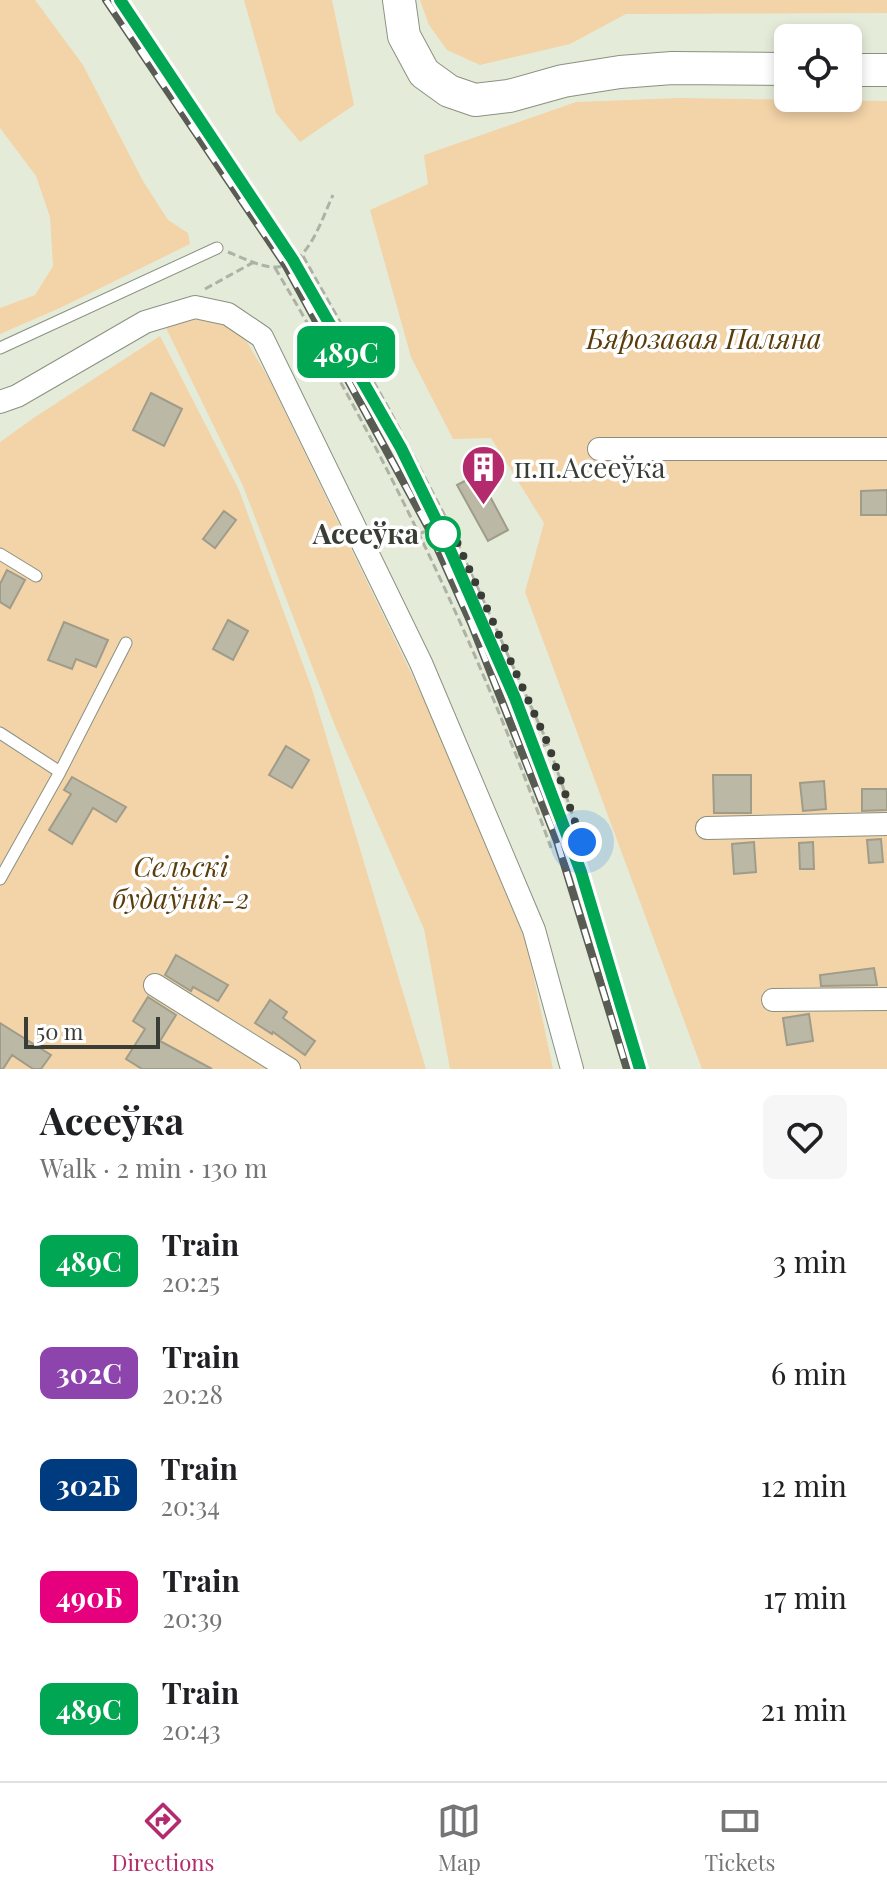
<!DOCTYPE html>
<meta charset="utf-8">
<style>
:root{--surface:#fff;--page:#f6f6f6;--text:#202124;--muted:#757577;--line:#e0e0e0;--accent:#b32b6c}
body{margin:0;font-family:"Playfair Display",serif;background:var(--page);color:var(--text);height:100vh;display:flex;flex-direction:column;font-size:30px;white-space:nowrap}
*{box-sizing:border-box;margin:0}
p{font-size:26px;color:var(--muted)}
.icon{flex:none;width:44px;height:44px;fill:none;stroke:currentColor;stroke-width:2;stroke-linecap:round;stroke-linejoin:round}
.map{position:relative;height:1069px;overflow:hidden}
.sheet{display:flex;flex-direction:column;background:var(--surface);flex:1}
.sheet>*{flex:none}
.badge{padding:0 16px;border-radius:12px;font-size:28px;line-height:52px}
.tools{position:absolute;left:774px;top:24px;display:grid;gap:16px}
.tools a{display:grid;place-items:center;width:88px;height:88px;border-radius:12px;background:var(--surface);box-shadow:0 4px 12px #0003;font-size:40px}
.scale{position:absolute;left:24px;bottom:20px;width:136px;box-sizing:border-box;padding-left:8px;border:4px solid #3a3d36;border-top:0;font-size:22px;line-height:28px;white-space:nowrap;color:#3a3d36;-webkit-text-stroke:6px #fff;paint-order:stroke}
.you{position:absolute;width:40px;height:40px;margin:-20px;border:6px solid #fff;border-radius:50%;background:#1a73e8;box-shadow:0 0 0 12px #1a73e833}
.map>.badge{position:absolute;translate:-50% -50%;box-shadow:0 0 0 4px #fff}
.round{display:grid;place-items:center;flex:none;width:84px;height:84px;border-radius:12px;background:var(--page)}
.head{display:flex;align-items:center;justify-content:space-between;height:136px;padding:0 40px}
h1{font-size:38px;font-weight:700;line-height:60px}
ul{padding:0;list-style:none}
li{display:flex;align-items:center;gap:24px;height:112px;padding:0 40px}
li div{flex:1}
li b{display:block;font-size:30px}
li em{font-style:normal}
li .badge{min-width:88px;font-weight:700;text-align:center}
.menu{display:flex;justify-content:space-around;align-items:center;height:112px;border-top:2px solid var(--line);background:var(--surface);font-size:22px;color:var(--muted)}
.menu a{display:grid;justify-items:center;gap:4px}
.menu .current{color:var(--accent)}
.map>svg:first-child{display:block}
</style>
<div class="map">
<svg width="887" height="1069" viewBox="0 0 887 1069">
<rect width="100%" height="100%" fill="#e4ecd9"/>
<path fill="#f3d3a8" d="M0,0H35L83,65L143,181L168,220L188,233L190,244L60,308L0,334V308L35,295L53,266L50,217L36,176L0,128Z
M244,0H332L354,105L300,142L276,113Z
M420,0H887V13L626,14L570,44L480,65L447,50L429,25Z
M679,98L887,101V1069H702L525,592L544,523L491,438L453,439L411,357L370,210L428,184L424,155L576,102Z
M195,319L222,322L247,342L269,379L440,733L527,945L553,1069H450L424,929L335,726L243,486L166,328Z
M160,336L239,490L312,689L426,1069H0V442L35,417Z"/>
<path fill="#bbb8a5" stroke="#9f9c8a" stroke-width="2" d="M151,393L182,409L164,446L133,430Z
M478,474L508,530L488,541L457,485Z
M887,490V515H861V491Z
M224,511L236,520L215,548L203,539Z
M7,570L25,580L10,608L0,602V584Z
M228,620L248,631L233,660L213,649Z
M64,622L108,640L96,667L76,659L72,669L48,660Z
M286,746L309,760L292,788L269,775Z
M713,775H751V813H714Z
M72,777L126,807L116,822L93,808L72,844L49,830L71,794L64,790Z
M824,781L826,809L803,811L800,783Z
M862,789H887V810L862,811Z
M881,839L883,862L869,863L867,840Z
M754,842L756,872L734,874L732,844Z
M813,842L814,869H800L799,843Z
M176,955L228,985L218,1001L193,987L191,991L165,975Z
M874,968L877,985L821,986L820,975Z
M148,997L176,1015L160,1041L212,1069H142L126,1059L145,1029L133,1021Z
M270,1000L287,1012L283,1018L315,1041L305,1055L273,1032L272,1034L255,1023Z
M809,1014L813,1041L787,1045L783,1018Z
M0,1023L51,1055L41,1069H33L12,1055L3,1069H0Z"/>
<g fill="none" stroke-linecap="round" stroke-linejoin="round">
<defs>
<path id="lane" d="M0,348L217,248
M0,554L36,576
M0,733L60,772L126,643
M0,879L60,772"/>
<path id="street" d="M0,402L17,396L145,322L195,307L228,314L262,337L421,663L534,930L572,1069
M599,449H887
M707,828L887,824
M155,985L289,1069
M773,1000L887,999"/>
<path id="secondary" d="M399,0L404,36L424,73L449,91L475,100L509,96L563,81L620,72L672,68L788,69
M848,70H887"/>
</defs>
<use href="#lane" stroke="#8a9180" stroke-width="13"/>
<use href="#street" stroke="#8a9180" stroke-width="24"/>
<use href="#secondary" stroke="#8a9180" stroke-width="34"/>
<path stroke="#adb3a4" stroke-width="3" stroke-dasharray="8 4" stroke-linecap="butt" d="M228,252C243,258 262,268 277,267C309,265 321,220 333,195
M303,256L389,409L448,522L548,744L582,842
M275,268C385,451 479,647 551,848
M205,289L254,262
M419,534L448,522
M518,755L548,744"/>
<use href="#lane" stroke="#fff" stroke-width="11"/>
<use href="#street" stroke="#fff" stroke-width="22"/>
<use href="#secondary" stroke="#fff" stroke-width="32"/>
<defs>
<path id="rail" d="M106,0L286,266L429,529L471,623L557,841L627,1069
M500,665L524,724
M564,829L581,872L640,1069"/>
</defs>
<use href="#rail" stroke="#585c53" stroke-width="8"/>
<use href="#rail" stroke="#fff" stroke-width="5" stroke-dasharray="15" stroke-linecap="butt"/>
</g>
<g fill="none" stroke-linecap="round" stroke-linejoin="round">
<defs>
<path id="line" d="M120,0L293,260L401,448L443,534L515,698L581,872L640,1069"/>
</defs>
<use href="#line" stroke="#fff" stroke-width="18"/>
<use href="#line" stroke="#00a651" stroke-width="12"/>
<path stroke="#3a3d36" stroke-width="8" stroke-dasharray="0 14.4" d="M443,534L438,526L448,522L548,744L582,842"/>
</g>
<defs>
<symbol id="building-pin" viewBox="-11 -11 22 30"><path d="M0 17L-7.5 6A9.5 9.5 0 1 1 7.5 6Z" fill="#b32b6c" stroke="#fff"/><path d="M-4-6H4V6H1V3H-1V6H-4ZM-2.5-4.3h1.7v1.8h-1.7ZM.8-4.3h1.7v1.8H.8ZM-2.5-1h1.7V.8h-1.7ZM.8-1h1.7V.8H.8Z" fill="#fff"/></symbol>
</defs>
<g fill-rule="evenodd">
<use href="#building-pin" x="458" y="442" width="51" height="69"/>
</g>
<circle fill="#fff" stroke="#00a651" stroke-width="4" cx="443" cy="534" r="16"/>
<g text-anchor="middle" stroke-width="7" stroke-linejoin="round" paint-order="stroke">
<g font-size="28" font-style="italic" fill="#5b3d0c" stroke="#fff">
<text x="704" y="349">Бярозавая Паляна</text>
<text x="181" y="877">Сельскі<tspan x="181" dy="32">будаўнік-2</tspan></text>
</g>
<g font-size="28" fill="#3a3d36" stroke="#fff" text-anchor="start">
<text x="514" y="478">п.п.Асееўка</text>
</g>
<g font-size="28" font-weight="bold" fill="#3a3d36" stroke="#fff" text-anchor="end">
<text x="419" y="544">Асееўка</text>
</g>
</g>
</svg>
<div class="tools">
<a><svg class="icon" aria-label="locate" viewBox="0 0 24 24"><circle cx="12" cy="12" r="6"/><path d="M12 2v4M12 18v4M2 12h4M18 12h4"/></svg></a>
</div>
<div class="scale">50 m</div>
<div class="you" style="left:582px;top:842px"></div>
<b class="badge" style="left:346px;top:352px;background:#00a651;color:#fff">489С</b>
</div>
<section class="sheet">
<div class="head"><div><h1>Асееўка</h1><p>Walk · 2 min · 130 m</p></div><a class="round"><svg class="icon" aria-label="heart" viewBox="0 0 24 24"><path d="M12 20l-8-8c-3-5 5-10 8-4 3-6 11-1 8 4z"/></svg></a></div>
<ul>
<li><span class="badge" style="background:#00a651;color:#fff">489С</span><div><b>Train</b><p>20:25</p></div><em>3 min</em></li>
<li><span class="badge" style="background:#8e44ad;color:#fff">302С</span><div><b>Train</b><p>20:28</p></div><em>6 min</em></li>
<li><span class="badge" style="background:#003b80;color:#fff">302Б</span><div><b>Train</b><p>20:34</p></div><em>12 min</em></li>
<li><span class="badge" style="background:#e6007e;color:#fff">490Б</span><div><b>Train</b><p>20:39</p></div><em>17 min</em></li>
<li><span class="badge" style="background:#00a651;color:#fff">489С</span><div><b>Train</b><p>20:43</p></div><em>21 min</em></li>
</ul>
</section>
<nav class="menu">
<a class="current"><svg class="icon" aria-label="directions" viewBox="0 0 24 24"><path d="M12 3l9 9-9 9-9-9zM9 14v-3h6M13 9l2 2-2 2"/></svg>Directions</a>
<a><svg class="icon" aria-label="map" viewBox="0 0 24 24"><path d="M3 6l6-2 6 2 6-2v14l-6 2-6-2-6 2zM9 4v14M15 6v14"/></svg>Map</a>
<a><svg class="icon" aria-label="tickets" viewBox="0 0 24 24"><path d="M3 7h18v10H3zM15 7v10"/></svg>Tickets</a>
</nav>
